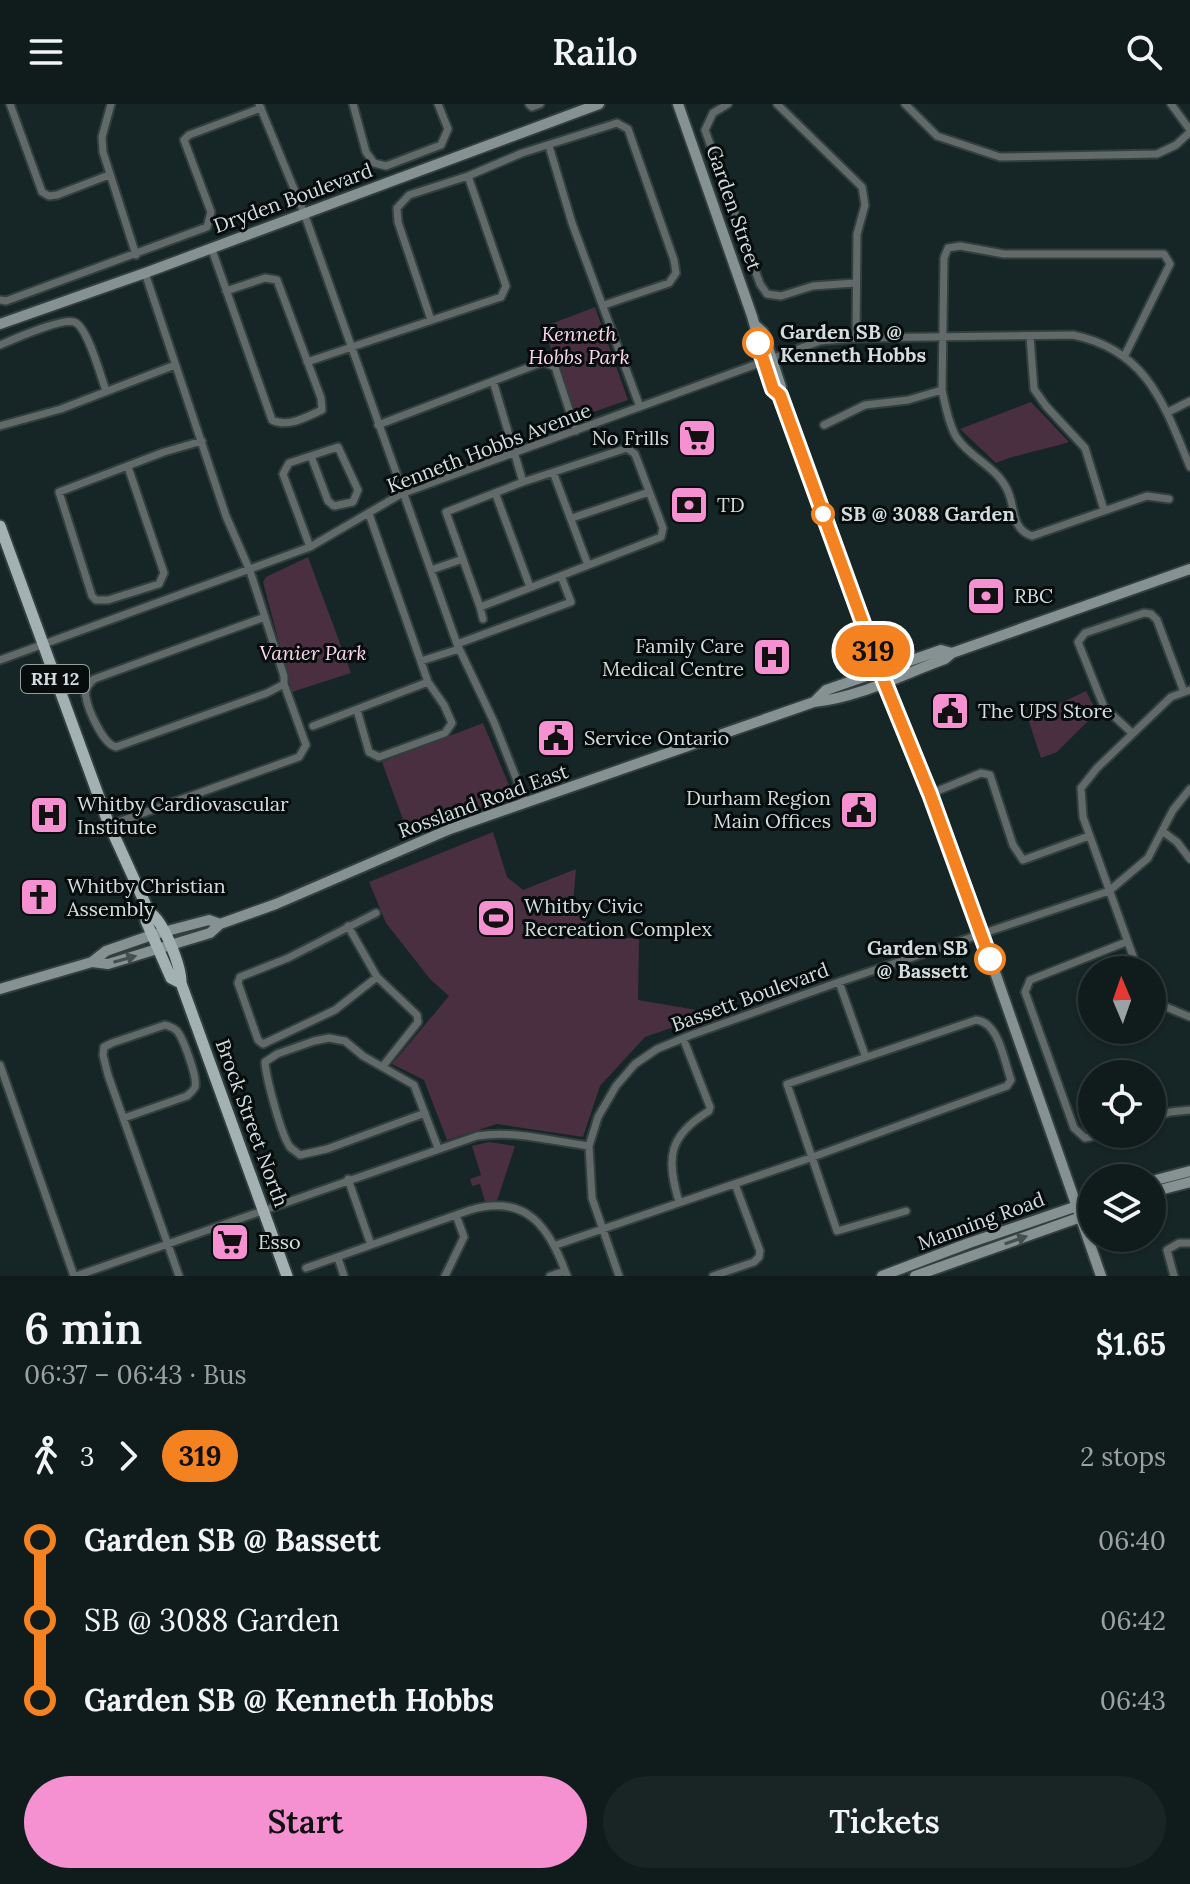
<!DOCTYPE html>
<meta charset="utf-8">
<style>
:root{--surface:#101c1c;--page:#192525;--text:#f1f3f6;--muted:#9ca1a3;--line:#303a3b;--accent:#f590d1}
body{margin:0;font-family:Lora,serif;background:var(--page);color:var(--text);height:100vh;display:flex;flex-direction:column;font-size:30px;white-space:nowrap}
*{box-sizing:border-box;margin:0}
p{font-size:26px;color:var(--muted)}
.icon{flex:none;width:44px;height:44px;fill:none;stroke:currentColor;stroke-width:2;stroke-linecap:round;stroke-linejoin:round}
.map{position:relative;height:1172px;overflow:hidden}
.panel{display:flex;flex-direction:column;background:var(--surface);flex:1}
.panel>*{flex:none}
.badge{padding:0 16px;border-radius:26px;font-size:28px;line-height:52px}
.needle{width:52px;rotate:358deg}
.fabs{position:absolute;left:1078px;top:852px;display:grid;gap:16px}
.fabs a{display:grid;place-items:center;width:88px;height:88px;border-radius:50%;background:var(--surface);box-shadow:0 2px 6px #0004,0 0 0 2px var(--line);font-size:40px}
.map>.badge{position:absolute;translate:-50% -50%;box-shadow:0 0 0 4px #fff}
.legs{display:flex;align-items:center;gap:12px;height:88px;padding:0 24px;font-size:26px}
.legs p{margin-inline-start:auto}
.head{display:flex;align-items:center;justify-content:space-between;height:136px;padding:0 24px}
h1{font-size:44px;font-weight:600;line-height:60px}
.button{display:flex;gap:16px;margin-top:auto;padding:16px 24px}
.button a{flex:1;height:92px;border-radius:48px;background:var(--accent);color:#111;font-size:32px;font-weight:600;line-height:92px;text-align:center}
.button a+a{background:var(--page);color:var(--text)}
ul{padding:0 24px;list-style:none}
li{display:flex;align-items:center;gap:28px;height:80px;font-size:30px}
li i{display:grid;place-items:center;width:12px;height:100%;margin:0 10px;background:currentColor}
li i::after{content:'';width:20px;height:20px;margin:-10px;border:6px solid;border-radius:50%;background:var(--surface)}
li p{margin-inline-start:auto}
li:first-child i{background:linear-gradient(#0000 50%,currentColor 0)}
li:last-child i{background:linear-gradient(currentColor 50%,#0000 0)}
header{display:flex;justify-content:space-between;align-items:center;height:104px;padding:0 24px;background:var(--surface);font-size:36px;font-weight:600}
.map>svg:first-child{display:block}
</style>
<header><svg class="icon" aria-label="menu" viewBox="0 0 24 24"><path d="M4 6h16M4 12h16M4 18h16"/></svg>Railo<svg class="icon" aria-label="search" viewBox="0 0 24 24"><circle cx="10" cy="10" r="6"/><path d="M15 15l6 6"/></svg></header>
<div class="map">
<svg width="1190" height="1172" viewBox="0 0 1190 1172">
<rect width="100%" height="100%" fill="#162525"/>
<path fill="#4a2f40" d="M595,203L628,296L576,314L543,223Z
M1031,298L1069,338C1044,346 1021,349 996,359L960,325Z
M308,453L351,569L292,588L263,478L266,473Z
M1086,587L1097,608L1057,648L1041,654L1028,615Z
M483,619L514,693L409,732L382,658Z
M493,728L507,773L523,786L576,765L573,799L594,830L639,835L638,896L714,909L645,933L600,982L583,1033L497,1020L447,1036L424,976L392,960L449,892L430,875L386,819L369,778Z
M489,1038L515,1042L497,1097L485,1098L480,1080L472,1082L470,1075L481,1071L472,1042Z"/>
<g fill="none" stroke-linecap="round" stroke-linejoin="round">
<defs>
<path id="street" d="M10,0L42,88L49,92L57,91L109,71
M111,0L102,33L103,48L136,151
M259,0L304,109L457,540L494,618L526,699
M353,0L366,48L374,59L386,62L441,41L448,25L438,0
M529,0L532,3L540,0
M728,0L713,9L705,26L760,180L767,190L781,192L813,182L855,179
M777,0L862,83L865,101L857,130L856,234
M905,0L937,32L1000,53L1157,50L1176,41L1190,28
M1171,0L1190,26
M549,42L572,119L640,303
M211,143L272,316C288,324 306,313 322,306L321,294L277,176L265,174L226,187
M0,196L6,197L207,123L211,108L184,36L189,31L261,4
M431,216L398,118L397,104L409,91L468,72L522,49L617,19L628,25L674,156L676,169L669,179L604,201
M1030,233L1034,285L1046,302L1085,344L1104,406
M0,241C14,235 61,214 74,218C87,221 101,273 106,287
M1124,253L1170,160L1164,150H1004L960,142L948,144L944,154L942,286C945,300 949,322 957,334C972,356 1000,364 1009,390C1015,406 1012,425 1032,432L1147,392L1169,395
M307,258L501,193L506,182L468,72
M493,277L523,378
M1168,308L1190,297
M378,321L543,258L555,263L576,327
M824,321L865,301L908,296L942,286
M0,322L61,305L175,261
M627,344L635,350L663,424L661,433L480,503L446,408L523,378Z
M128,363L164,469L159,480L108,496H96L92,492L59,388L164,348L202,337
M553,368L588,461
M496,391L530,483
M572,414L649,388
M310,443L283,370L289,359L338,343L358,386L353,398L334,402L328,397L311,352
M431,466L463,455
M480,503L483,515
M265,513L94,575C89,580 84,585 86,593C88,606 103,640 116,643L267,589L284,580
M457,540L571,498L561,472
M0,556L310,443L401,390L820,237L856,234L1073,231C1147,246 1164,300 1190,363
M421,557L459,545
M357,606L369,648L379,653L445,629L452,619L444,601L428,578
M313,622L428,578L369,410
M1132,629L1104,603L1078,538L1085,529L1144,509L1151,510L1157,516L1184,588
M930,690L981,669L990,671L1013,741L1023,756L1089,732
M110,721L299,653L306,641L284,580V572L250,467L226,412L145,169
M1162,727L1177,738L1190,755
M376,809L288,854L240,873L238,879L258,936L263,940L335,906L377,873
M348,822L377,873L417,911L418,918L383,962
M1138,866L1083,713L1081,684L1097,664L1171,593L1190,586
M839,878L865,951
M1152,890L1159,900L1190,913
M1152,915L1159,900
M1127,931L1138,926
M0,961L74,1172
M425,1009L327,1045L300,1051C297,1048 293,1046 290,1043C281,1031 266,973 265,958L277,950L314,937L329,934L345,937L363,952L414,981L438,1044
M124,1014L187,992C189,990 194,986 195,983C198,974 183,934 177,927C173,923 171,923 165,921L112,939L104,943L103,951L108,971L179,1172
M1152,1014L1170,1008L1190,1006
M1104,1030L1085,1034L1074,1024L1025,888L1030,876L1126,838
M348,1075L371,1141
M679,1098C666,1054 668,1032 709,1007L710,1003L683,934
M556,1141L810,1054L1007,982L1011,976C1004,957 999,918 976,916L787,980L837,1127L906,1107
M338,1154L344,1172
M306,1164L470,1106C527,1089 550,1124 567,1172
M76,1172L477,1032C514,1026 552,1037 589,1042
M445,1172L464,1133L456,1111
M550,1172L565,1167
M619,1172L592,1094L589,1042L598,1013L616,982L635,960L657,945L691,931L839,878L1109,787L1148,754L1173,706L1190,685
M713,1172L754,1158L759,1153L760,1147L735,1080
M1174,1172L1167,1146L1179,1139H1190"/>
<path id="secondary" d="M678,0L752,212L773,285L780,291
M0,220L145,169L599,0
M755,221L763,228L781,283L780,291L884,577L930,690L982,831L1101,1172
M814,598L826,586L941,546L952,549
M92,858L108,860L210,829L220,820L276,800L450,725L814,598C858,594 903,570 945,555L952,549L1190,465
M0,885L92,858L106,847L152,831L209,816L220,820
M1152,1077L1190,1067
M1152,1088L1190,1078
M882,1172L969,1139L1092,1097
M915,1172L1092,1109"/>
<path id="primary" d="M0,422L108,718L149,808C164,817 181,862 181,879L287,1172
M149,808L146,817L171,874L181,879"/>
</defs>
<use href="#street" stroke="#313f3f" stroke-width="11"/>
<use href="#secondary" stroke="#313f3f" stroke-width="14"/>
<use href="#primary" stroke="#313f3f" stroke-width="15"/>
<use href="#street" stroke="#626969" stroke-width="7"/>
<use href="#secondary" stroke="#869292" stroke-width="10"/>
<use href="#primary" stroke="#a3b1b2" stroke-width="11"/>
</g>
<defs><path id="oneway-solid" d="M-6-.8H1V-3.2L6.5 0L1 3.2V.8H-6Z" transform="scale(2)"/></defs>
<g fill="#464f50">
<use href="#oneway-solid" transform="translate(125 855) rotate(-16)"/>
<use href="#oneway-solid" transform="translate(1016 1136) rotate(-19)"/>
</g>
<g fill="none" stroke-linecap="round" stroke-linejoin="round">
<defs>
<path id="line-1" d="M758,239L773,285L780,291L884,577L930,690L990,855"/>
</defs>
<use href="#line-1" stroke="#fff" stroke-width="18"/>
<use href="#line-1" stroke="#f58220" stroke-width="12"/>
</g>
<defs>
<symbol id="supermarket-square" viewBox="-11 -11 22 22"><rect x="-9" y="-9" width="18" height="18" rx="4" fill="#f590d1" stroke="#070c0d"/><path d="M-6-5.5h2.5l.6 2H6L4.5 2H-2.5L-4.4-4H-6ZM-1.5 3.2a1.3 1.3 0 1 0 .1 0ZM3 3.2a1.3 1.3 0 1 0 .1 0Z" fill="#111"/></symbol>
<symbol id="bank-square" viewBox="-11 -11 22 22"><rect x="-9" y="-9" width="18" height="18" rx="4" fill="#f590d1" stroke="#070c0d"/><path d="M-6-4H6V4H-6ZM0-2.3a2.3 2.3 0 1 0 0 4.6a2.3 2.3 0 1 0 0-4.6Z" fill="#111"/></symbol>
<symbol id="hospital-square" viewBox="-11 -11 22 22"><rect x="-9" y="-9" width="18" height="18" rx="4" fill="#f590d1" stroke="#070c0d"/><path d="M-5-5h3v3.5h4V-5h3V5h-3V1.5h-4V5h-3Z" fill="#111"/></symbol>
<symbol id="civic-square" viewBox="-11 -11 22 22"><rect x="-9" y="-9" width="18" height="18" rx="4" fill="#f590d1" stroke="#070c0d"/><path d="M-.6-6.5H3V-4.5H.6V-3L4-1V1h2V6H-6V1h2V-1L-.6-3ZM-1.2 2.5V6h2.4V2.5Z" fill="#111"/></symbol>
<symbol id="church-square" viewBox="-11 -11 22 22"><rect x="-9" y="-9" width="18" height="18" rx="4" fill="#f590d1" stroke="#070c0d"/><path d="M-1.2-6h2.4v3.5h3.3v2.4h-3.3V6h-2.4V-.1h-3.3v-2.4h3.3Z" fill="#111"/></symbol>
<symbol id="stadium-square" viewBox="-11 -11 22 22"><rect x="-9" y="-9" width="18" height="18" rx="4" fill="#f590d1" stroke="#070c0d"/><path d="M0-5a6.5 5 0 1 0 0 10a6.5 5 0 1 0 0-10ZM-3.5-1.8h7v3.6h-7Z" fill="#111"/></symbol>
</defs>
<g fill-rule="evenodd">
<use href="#supermarket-square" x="675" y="312" width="44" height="44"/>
<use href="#bank-square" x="667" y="379" width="44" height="44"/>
<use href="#bank-square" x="964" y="470" width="44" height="44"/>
<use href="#hospital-square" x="750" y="531" width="44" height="44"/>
<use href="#civic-square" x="928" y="585" width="44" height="44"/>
<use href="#civic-square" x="534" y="612" width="44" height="44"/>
<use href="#civic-square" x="837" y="684" width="44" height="44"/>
<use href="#hospital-square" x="27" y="689" width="44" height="44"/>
<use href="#church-square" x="17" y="771" width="44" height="44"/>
<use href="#stadium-square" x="474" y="792" width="44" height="44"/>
<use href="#supermarket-square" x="208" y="1116" width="44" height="44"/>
</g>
<g fill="#fff" stroke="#f58220" stroke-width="4">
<circle cx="758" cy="239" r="14"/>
<circle cx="823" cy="410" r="10"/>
<circle cx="990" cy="855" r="14"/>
</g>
<g text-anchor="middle" stroke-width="6" stroke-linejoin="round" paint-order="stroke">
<rect fill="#070c0d" stroke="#969e9f" stroke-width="2" x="21" y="561" width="68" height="28" rx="6"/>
<g font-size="18" font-weight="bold" fill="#d4dddd">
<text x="55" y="581">RH 12</text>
</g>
<g font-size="20" fill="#d4dddd" stroke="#070c0d">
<text transform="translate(293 94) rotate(-20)" y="7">Dryden Boulevard</text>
<text transform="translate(734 104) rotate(71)" y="7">Garden Street</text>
<text transform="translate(489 344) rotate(-21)" y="7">Kenneth Hobbs Avenue</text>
<text transform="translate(483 697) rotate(-20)" y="7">Rossland Road East</text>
<text transform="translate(750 893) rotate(-20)" y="7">Bassett Boulevard</text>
<text transform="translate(252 1019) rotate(70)" y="7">Brock Street North</text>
<text transform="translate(981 1117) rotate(-20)" y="7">Manning Road</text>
</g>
<g font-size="20" font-weight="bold" fill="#d4dddd" stroke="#070c0d" text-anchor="start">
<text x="780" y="235">Garden SB @<tspan x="780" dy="23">Kenneth Hobbs</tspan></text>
<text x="841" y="417">SB @ 3088 Garden</text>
<text x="968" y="851" text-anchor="end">Garden SB<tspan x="968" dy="23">@ Bassett</tspan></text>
</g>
<g font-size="20" font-style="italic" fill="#fdd6ed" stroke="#070c0d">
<text x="579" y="237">Kenneth<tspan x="579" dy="23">Hobbs Park</tspan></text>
<text x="313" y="556">Vanier Park</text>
</g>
<g font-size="20" fill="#d4dddd" stroke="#070c0d" text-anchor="start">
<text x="669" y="341" text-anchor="end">No Frills</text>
<text x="717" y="408">TD</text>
<text x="1014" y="499">RBC</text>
<text x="744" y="549" text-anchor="end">Family Care<tspan x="744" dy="23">Medical Centre</tspan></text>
<text x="978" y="614">The UPS Store</text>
<text x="584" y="641">Service Ontario</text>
<text x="831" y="701" text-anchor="end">Durham Region<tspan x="831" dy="23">Main Offices</tspan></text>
<text x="77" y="707">Whitby Cardiovascular<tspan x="77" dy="23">Institute</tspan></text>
<text x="67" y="789">Whitby Christian<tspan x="67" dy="23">Assembly</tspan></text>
<text x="524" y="809">Whitby Civic<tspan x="524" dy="23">Recreation Complex</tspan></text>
<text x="258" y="1145">Esso</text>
</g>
</g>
</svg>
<div class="fabs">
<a><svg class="needle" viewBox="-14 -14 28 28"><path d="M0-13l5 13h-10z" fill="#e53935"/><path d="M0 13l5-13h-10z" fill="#9ca1a3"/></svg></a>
<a><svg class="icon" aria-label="locate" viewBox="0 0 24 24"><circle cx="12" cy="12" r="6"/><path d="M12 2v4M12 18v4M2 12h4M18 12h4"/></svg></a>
<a><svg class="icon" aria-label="layers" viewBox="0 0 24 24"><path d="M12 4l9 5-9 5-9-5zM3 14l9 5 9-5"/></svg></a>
</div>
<b class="badge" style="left:873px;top:547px;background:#f58220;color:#111">319</b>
</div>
<section class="panel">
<div class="head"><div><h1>6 min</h1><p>06:37 – 06:43 · Bus</p></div><b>$1.65</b></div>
<div class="legs"><svg class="icon" aria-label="walk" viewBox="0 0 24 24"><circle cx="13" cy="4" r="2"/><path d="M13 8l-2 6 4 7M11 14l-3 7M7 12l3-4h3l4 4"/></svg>3<svg class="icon" aria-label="forward" viewBox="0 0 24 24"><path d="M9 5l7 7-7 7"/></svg><b class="badge" style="background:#f58220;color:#111">319</b><p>2 stops</p></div>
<ul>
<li><i style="color:#f58220"></i><b>Garden SB @ Bassett</b><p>06:40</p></li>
<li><i style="color:#f58220"></i><span>SB @ 3088 Garden</span><p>06:42</p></li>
<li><i style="color:#f58220"></i><b>Garden SB @ Kenneth Hobbs</b><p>06:43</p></li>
</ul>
<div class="button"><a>Start</a><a>Tickets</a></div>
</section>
